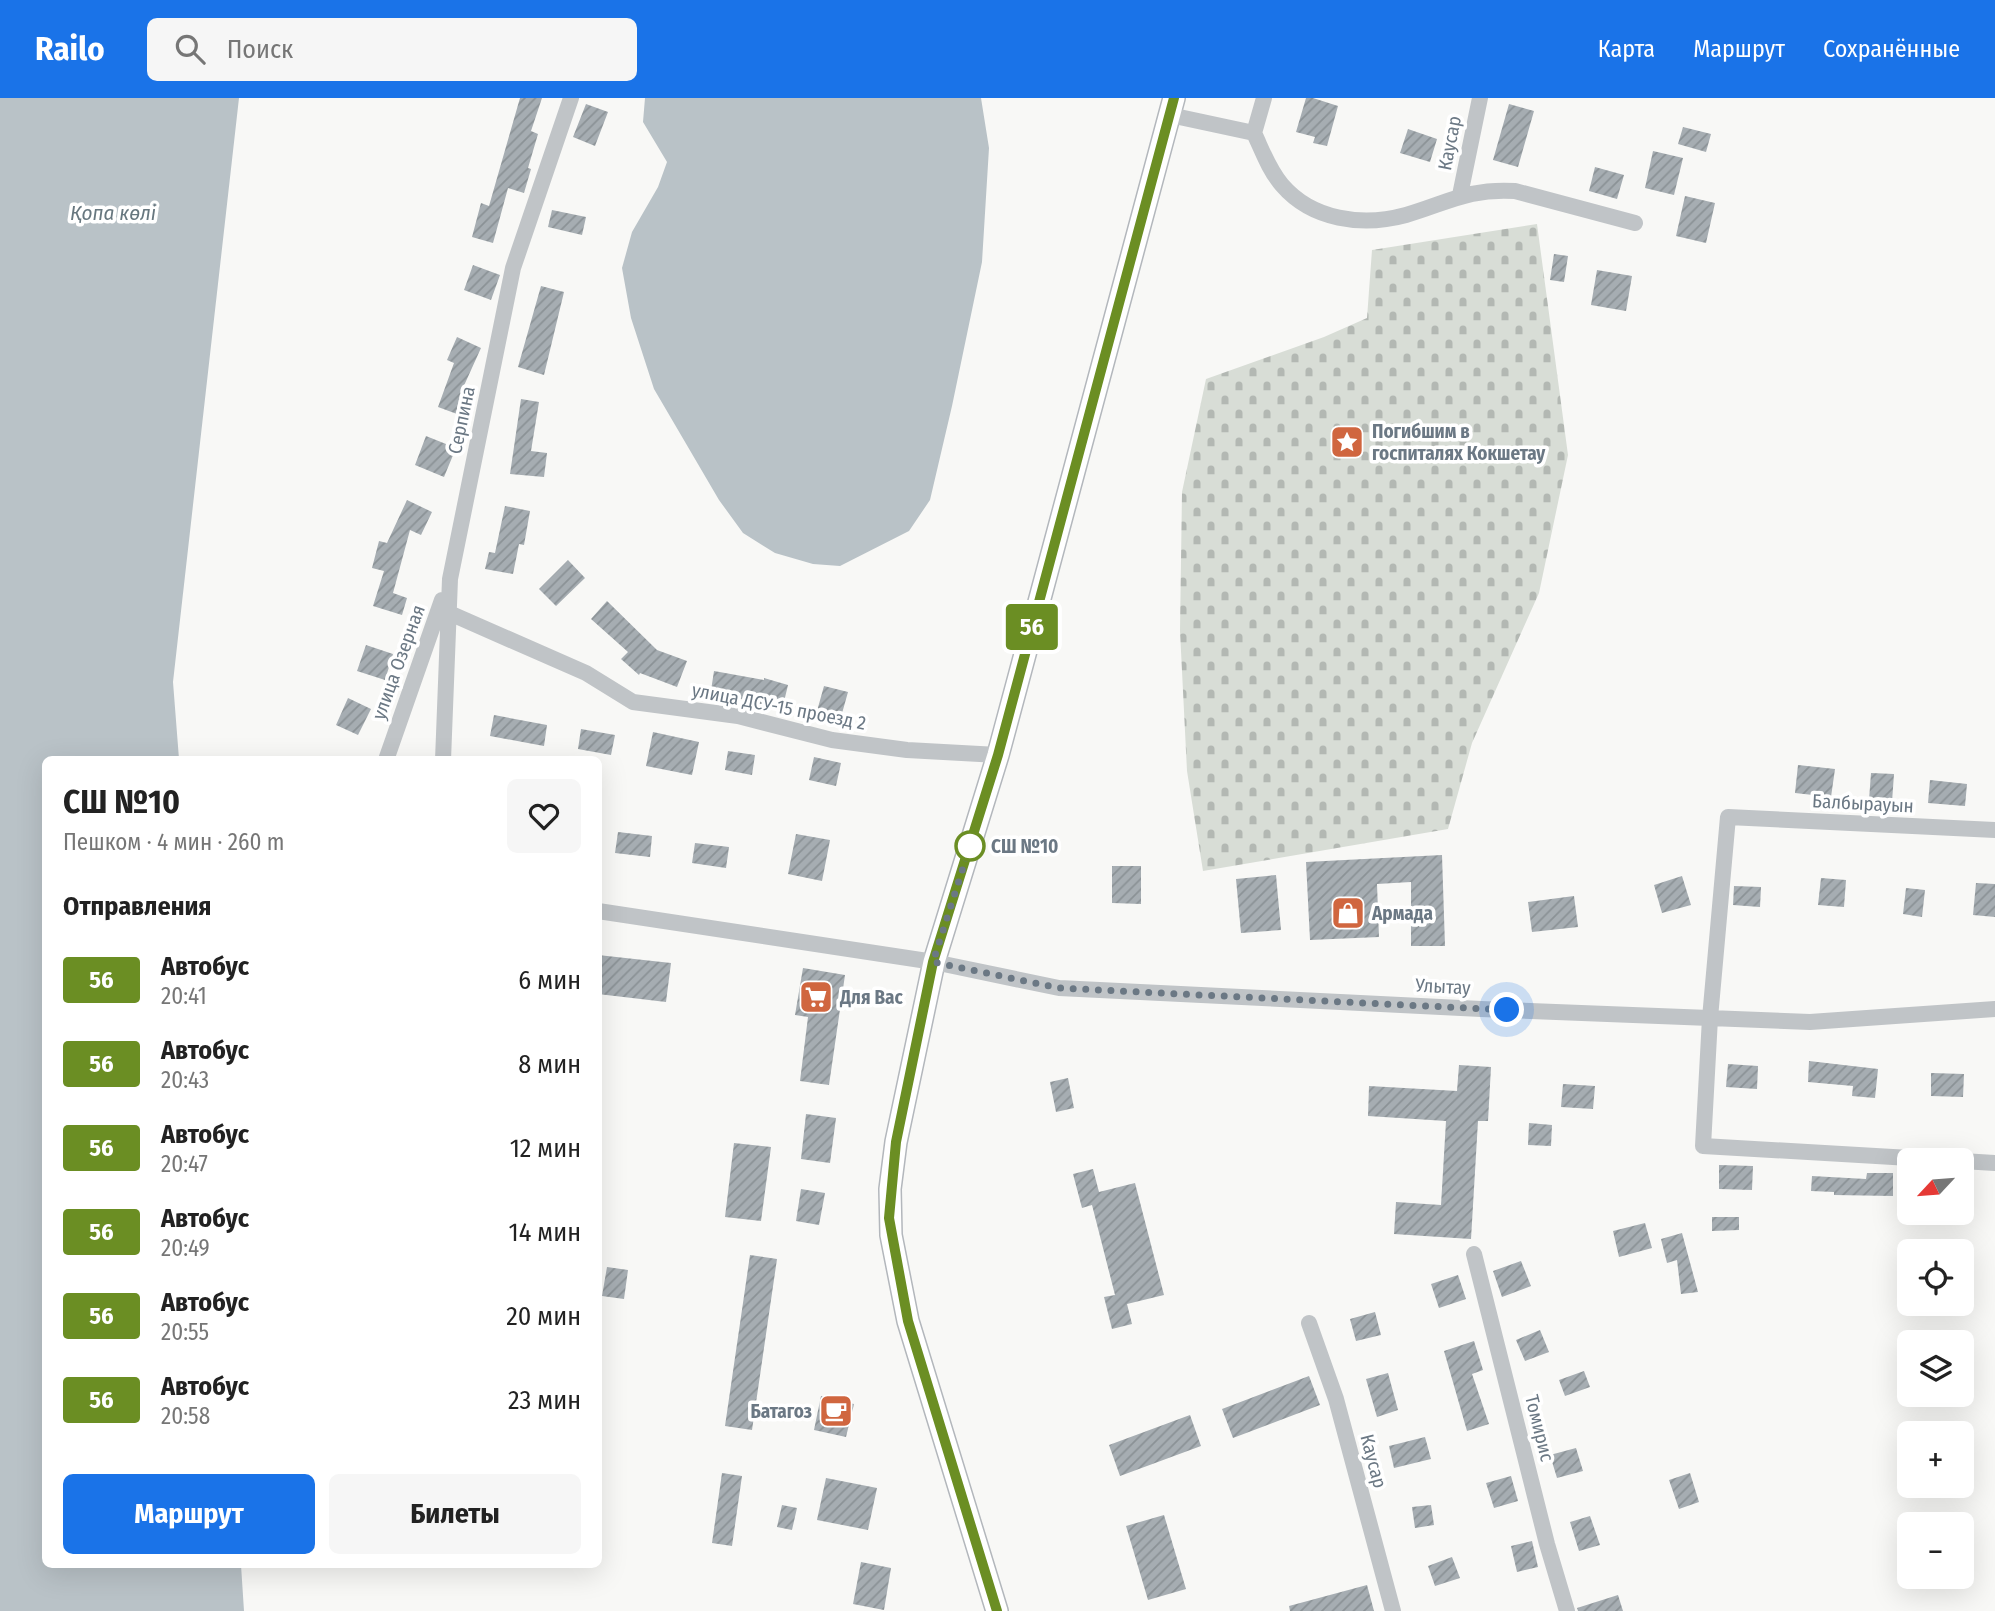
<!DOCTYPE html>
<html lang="ru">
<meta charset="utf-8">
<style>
:root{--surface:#fff;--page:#f6f6f6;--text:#222;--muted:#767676;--accent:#1a73e8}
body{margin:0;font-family:"Fira Sans Condensed",sans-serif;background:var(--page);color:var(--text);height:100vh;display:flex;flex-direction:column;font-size:26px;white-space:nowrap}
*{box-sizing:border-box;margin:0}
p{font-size:23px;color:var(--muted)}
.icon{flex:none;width:38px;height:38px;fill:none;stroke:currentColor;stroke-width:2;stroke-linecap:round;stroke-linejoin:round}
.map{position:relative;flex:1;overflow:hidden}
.details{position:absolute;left:42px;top:658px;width:560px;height:812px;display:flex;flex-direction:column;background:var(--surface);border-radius:10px;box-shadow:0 7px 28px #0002}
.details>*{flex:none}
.badge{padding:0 14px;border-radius:5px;font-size:24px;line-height:46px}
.needle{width:46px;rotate:244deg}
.buttons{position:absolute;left:1897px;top:1050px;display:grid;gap:14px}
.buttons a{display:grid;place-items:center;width:77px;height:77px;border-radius:10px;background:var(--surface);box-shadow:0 7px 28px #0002;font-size:35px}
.you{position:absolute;width:35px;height:35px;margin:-18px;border:5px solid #fff;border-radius:50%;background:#1a73e8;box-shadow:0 0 0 10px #1a73e833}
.map>.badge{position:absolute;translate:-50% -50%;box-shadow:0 0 0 4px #fff}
h2{padding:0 21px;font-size:26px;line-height:63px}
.round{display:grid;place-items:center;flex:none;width:74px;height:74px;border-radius:10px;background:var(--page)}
.overview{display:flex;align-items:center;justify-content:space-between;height:119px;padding:0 21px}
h1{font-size:33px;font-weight:700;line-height:52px}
.primary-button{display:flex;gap:14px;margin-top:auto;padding:14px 21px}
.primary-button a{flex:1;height:80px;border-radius:10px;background:var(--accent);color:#fff;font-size:28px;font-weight:700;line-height:80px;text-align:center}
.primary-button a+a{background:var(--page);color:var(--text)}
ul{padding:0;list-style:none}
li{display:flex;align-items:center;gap:21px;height:84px;padding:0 21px}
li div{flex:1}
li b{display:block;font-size:26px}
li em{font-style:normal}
li .badge{min-width:77px;font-weight:700;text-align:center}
header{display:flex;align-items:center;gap:42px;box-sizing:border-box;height:98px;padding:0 35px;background:var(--accent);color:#fff}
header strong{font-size:33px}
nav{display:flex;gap:38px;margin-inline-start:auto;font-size:24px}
.search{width:490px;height:63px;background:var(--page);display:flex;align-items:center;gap:18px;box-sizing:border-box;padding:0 24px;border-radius:10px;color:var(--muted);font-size:26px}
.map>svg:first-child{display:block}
</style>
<header>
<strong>Railo</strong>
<div class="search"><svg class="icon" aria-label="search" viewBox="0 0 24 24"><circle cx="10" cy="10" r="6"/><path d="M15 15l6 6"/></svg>Поиск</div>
<nav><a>Карта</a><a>Маршрут</a><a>Сохранённые</a></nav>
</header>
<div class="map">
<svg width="1995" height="1513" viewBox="0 0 1995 1513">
<defs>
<pattern id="cemetery-stones" width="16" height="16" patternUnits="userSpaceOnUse" patternTransform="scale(1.75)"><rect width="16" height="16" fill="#d8ddd6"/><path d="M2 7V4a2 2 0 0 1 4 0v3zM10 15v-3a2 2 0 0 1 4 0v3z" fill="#b3b8b3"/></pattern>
<pattern id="building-hatch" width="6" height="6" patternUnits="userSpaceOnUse" patternTransform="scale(1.75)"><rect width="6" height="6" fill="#a6adb2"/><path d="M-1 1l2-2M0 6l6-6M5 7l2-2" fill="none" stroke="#8b9296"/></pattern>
</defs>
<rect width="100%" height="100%" fill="#f8f8f6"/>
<path fill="url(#cemetery-stones)" d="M1537,126L1568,357L1539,495L1472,645L1448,731L1203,773L1187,673L1180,533L1182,394L1206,281L1324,239L1367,220L1372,152Z"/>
<path fill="#b9c2c7" d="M0,0H239L173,584L179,661L46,662V1466L241,1467L244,1513H0Z
M645,0H981L989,50L982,164L952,308L930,402L909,433L840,468L813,466L775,455L743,435L719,402L654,291L631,220L622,170L632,134L658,89L667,64L643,24Z"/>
<path fill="url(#building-hatch)" d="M520,0H542L531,33L538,36L528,70L531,71L524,95L508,90L493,145L472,139L481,105L489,108Z
M1306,0H1313L1338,8L1327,48L1313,45L1315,39L1296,34Z
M586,6L608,14L595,48L573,39Z
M1509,6L1534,13L1518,69L1493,62Z
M1683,29L1711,36L1706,54L1678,46Z
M1408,31L1437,41L1430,64L1400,55Z
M1653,53L1683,60L1674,97L1645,90Z
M1595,69L1624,77L1617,101L1589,93Z
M1685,98L1715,105L1706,145L1676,138Z
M552,112L586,119L582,137L548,129Z
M1554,156L1568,158L1564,184L1550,182Z
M473,167L500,177L491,202L464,192Z
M1597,172L1632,178L1626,213L1591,207Z
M541,188L564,194L544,277L518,269Z
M457,239L481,250L462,292L466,293L457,316L438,309L454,265L447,262Z
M521,301L539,304L531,353L547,355L544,379L510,376Z
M426,338L456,350L444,379L415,367Z
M407,402L432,414L421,437L410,432L393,495L407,500L402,517L373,508L384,473L372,470L379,443L387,445Z
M505,408L530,413L524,447L519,446L513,476L485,471L489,454L495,455Z
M568,462L585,480L556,508L539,491Z
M607,503L657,552L687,563L677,589L640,575L639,577L621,561L628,554L591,521Z
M366,547L393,556L385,582L357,573Z
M714,573L764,582V580L788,587L782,612L737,600L736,604L710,599Z
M824,588L848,594L841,619L817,613Z
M348,600L371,611L358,637L336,627Z
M494,617L547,627L544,648L490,638Z
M581,631L615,637L611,657L578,651Z
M653,634L699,644L692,677L646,668Z
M728,653L755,657L752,677L725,672Z
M814,659L841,665L836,688L809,682Z
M1798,667L1835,671L1831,699L1795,695Z
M1871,675L1894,676L1892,704L1869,702Z
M1930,682L1967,686L1965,708L1928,705Z
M618,734L652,738L650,759L615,755Z
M796,736L830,742L822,783L788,776Z
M695,745L729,749L726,770L692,765Z
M1442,757L1445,848H1411V784L1377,786L1379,839L1310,842L1306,764Z
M1112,768H1141V806L1112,805Z
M1276,777L1281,832L1241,835L1236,781Z
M1682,778L1691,807L1662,815L1654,787Z
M1821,780L1846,782L1844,809L1818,807Z
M1976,785L1995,786V819L1973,817Z
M1734,788L1761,789L1760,809L1733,807Z
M1906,790L1925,792L1922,819L1903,816Z
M1574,798L1578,829L1532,834L1528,804Z
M598,857L671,865L666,904L598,896Z
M803,870L845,877L829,987L800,983L808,919L795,917Z
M1809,963L1878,971L1875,1000L1852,998L1853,988L1808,984Z
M1728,966L1758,968L1757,991L1726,989Z
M1459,967L1491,969L1488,1023H1478L1471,1141L1394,1136L1396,1104L1441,1107L1446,1023L1368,1018L1369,988L1457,993Z
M1931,975L1964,976L1963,999L1931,998Z
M1068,980L1074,1010L1056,1014L1050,984Z
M1563,986L1595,988L1593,1011L1561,1009Z
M806,1016L836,1020L830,1065L801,1061Z
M1529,1025L1552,1027L1551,1048L1528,1047Z
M734,1045L771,1049L761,1123L725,1119Z
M1719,1067L1753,1068L1752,1092L1719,1091Z
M1093,1071L1099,1094L1135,1085L1164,1197L1127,1206L1132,1226L1112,1231L1104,1199L1115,1197L1092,1107L1082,1110L1073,1076Z
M1867,1075H1893V1098L1834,1097V1094L1811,1093L1812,1078L1866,1081Z
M801,1091L825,1095L819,1127L796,1123Z
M1712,1119H1739V1132L1712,1133Z
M1645,1125L1652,1150L1619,1159L1613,1133Z
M1682,1135L1698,1194L1681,1196L1677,1162L1667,1165L1661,1141Z
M750,1157L777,1161L752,1332L725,1328Z
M1521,1163L1531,1188L1502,1199L1493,1173Z
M607,1169L628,1172L624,1201L602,1198Z
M1458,1177L1466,1201L1439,1210L1431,1186Z
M1375,1214L1381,1237L1356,1243L1350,1221Z
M1540,1232L1549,1254L1525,1263L1516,1242Z
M1474,1243L1483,1272L1472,1276L1489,1326L1467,1333L1444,1253Z
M1584,1273L1590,1289L1565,1298L1559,1282Z
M1388,1275L1398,1312L1377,1319L1366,1281Z
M1309,1278L1320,1307L1233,1340L1222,1311Z
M821,1298L854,1306L846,1339L814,1332Z
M1190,1317L1201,1348L1120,1378L1109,1347Z
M1425,1339L1431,1361L1394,1370L1389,1348Z
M1576,1350L1583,1373L1557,1380L1550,1357Z
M722,1375L742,1378L732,1448L712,1445Z
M1690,1375L1699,1404L1679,1411L1669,1382Z
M1511,1378L1518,1403L1494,1410L1486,1385Z
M826,1380L877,1390L868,1432L817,1422Z
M782,1407L797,1410L792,1432L777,1429Z
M1431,1407L1434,1427L1415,1430L1412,1409Z
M1164,1417L1186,1491L1148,1502L1126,1428Z
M1590,1418L1600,1447L1579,1453L1570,1424Z
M1532,1443L1538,1469L1517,1474L1511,1448Z
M1452,1459L1460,1480L1435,1488L1428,1468Z
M861,1464L891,1470L884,1512L853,1506Z
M1367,1487L1374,1513H1290L1289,1508Z
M1618,1497L1623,1513H1578L1577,1510Z"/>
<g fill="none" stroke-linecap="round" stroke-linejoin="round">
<defs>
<path id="secondary" d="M997,1513L908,1223L891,1137L890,1091L896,1044L934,864L998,657L1174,0"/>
</defs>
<use href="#secondary" stroke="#b3b7bc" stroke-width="24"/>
<path stroke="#c0c4c7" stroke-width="16" d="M1170,17L1254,35C1262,52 1269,72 1282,87C1312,122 1362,129 1406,117C1447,105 1469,90 1515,93L1635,125
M1254,35L1264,0
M1460,97L1480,0
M447,514L586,575L633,604L738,618L832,642L907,652L998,657
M386,662L442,502
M443,662L450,481L513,170L571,0
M598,813L934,864L1059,890L1481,911L1810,924L1995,911
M1944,1062L1703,1048L1710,920L1728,719L1995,732
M1962,1063L1995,1065
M1474,1156L1547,1446L1567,1513
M1309,1225L1336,1301L1393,1513"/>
<use href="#secondary" stroke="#fff" stroke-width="21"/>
</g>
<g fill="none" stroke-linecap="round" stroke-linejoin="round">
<defs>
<path id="line" d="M997,1513L908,1223L889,1120L896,1044L933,864L998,657L1174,0"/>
</defs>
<use href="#line" stroke="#fff" stroke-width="16"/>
<use href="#line" stroke="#6b8e23" stroke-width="10"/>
<path stroke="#6b7884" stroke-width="7" stroke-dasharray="0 12.6" d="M970,748L933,864L1059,890L1507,912"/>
</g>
<defs>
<symbol id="sight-square" viewBox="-11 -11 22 22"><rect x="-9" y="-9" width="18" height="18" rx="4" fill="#d0663f" stroke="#fff"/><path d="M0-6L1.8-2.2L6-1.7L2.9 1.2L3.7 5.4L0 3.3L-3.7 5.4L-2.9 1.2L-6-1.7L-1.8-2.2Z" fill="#fff"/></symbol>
<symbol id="shop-square" viewBox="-11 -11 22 22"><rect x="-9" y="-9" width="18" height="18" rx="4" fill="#d0663f" stroke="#fff"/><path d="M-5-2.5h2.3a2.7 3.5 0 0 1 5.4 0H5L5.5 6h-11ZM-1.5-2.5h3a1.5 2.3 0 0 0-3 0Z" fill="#fff"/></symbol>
<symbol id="supermarket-square" viewBox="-11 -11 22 22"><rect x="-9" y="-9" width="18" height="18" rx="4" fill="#d0663f" stroke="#fff"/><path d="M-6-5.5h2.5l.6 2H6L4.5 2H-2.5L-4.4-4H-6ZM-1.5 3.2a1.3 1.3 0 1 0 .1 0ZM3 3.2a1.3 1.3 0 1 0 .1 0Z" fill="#fff"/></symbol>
<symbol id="cafe-square" viewBox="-11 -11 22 22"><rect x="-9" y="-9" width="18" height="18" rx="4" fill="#d0663f" stroke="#fff"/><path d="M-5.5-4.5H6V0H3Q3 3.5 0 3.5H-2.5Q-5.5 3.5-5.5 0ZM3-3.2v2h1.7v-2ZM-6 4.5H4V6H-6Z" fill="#fff"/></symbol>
</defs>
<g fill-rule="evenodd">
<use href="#sight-square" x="1328" y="325" width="38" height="38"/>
<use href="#shop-square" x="1329" y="796" width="38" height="38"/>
<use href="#supermarket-square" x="797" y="880" width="38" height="38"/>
<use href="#cafe-square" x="817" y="1294" width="38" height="38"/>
</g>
<circle fill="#fff" stroke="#6b8e23" stroke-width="3.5" cx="970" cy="748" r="14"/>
<g text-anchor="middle" stroke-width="7" stroke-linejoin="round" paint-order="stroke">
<g font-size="19" fill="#6b7884" stroke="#fff">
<text transform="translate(1449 45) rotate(-79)" y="7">Каусар</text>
<text transform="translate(461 322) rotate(-78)" y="7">Серпина</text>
<text transform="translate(398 564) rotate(-70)" y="7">улица Озерная</text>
<text transform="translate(779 608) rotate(11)" y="7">улица ДСУ-15 проезд 2</text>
<text transform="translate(1863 705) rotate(3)" y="7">Балбырауын</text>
<text transform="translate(1443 888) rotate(3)" y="7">Улытау</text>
<text transform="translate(1540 1330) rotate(76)" y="7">Томирис</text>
<text transform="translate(1374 1363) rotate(75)" y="7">Каусар</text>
</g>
<g font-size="19" font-weight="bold" fill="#6b7884" stroke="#fff" text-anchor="start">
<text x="1372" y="340">Погибшим в<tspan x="1372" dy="22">госпиталях Кокшетау</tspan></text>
<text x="1372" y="822">Армада</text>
<text x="840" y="906">Для Вас</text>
<text x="812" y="1320" text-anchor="end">Батагоз</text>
</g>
<g font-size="19" font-weight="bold" fill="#6b7884" stroke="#fff" text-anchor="start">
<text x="991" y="755">СШ №10</text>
</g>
<g font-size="21" font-style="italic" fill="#67777f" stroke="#fff">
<text x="113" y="122">Қопа көлі</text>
</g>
</g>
</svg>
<div class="buttons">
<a><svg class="needle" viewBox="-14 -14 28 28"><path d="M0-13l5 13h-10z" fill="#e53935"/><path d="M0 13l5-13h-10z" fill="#767676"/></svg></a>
<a><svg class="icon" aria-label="locate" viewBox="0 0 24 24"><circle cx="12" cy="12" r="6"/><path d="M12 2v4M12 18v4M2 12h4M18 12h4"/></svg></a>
<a><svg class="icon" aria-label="layers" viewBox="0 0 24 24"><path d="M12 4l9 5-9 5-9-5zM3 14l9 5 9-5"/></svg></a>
<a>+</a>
<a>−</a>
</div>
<div class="you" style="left:1507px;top:912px"></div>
<b class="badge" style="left:1032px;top:529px;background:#6b8e23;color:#fff">56</b>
<section class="details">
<div class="overview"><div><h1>СШ №10</h1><p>Пешком · 4 мин · 260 m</p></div><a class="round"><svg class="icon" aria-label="heart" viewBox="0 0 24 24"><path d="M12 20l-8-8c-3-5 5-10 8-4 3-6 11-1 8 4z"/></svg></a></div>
<h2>Отправления</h2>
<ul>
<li><span class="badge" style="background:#6b8e23;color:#fff">56</span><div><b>Автобус</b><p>20:41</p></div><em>6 мин</em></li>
<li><span class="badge" style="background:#6b8e23;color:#fff">56</span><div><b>Автобус</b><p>20:43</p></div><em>8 мин</em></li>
<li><span class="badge" style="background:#6b8e23;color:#fff">56</span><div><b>Автобус</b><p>20:47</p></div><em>12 мин</em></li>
<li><span class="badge" style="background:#6b8e23;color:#fff">56</span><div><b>Автобус</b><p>20:49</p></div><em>14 мин</em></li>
<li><span class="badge" style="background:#6b8e23;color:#fff">56</span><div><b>Автобус</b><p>20:55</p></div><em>20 мин</em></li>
<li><span class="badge" style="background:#6b8e23;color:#fff">56</span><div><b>Автобус</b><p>20:58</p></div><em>23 мин</em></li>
</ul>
<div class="primary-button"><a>Маршрут</a><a>Билеты</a></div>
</section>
</div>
